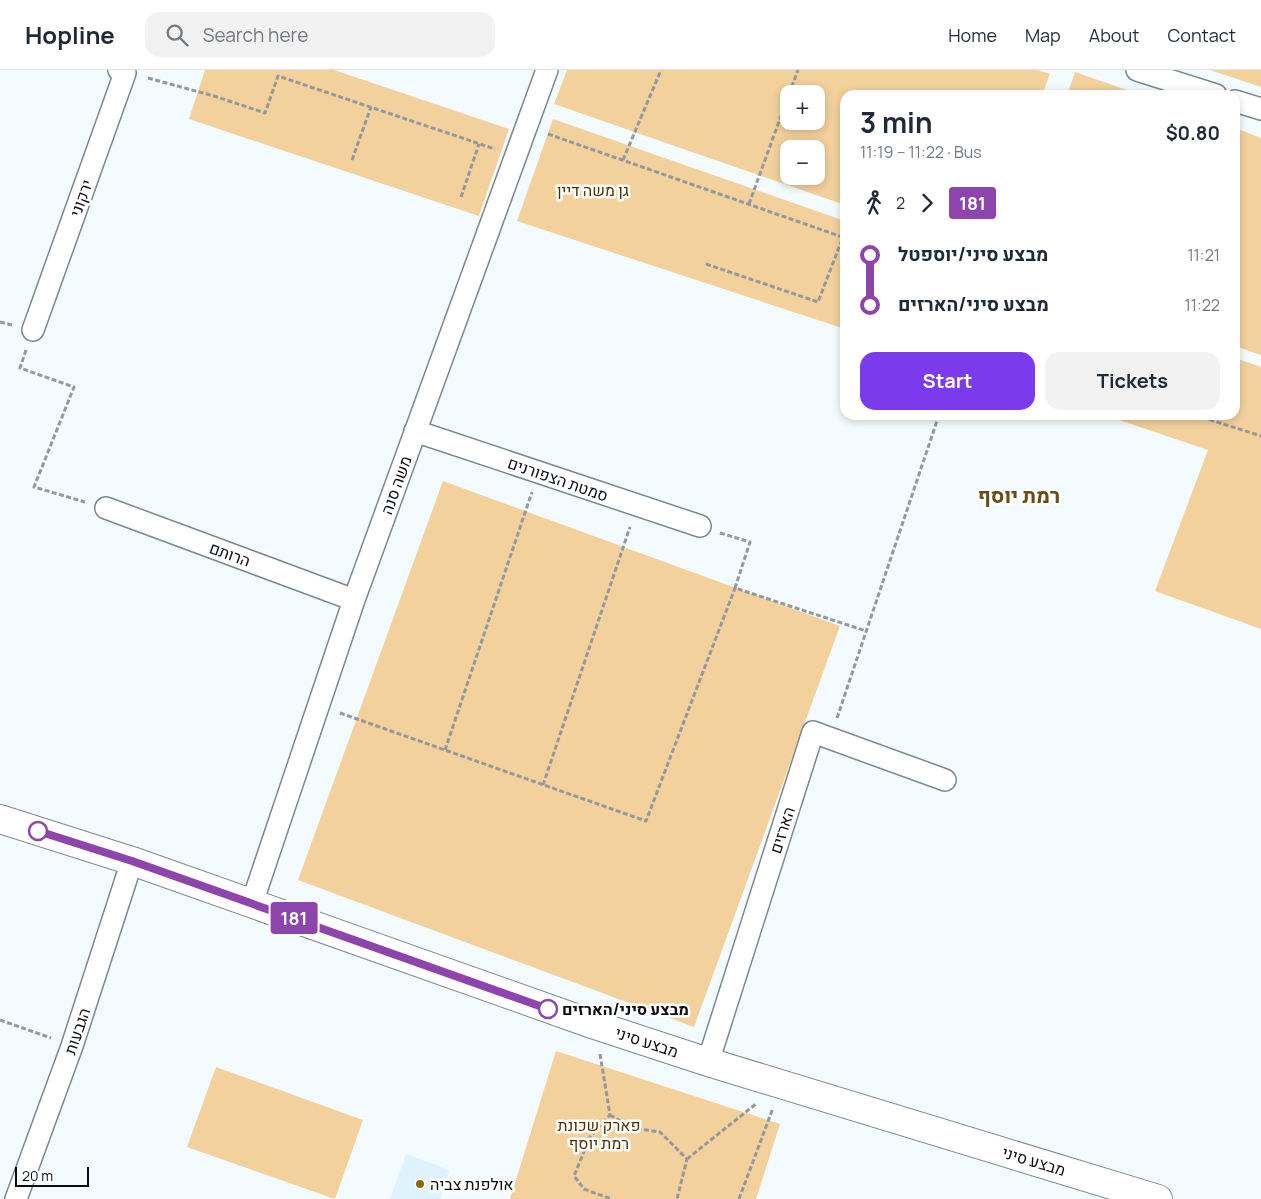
<!DOCTYPE html>
<meta charset="utf-8">
<style>
:root{--surface:#fff;--page:#f2f2f3;--text:#1f2937;--muted:#747a83;--line:#e0e1e3;--accent:#7c3aed}
body{margin:0;font-family:Manrope,Heebo,sans-serif;background:var(--page);color:var(--text);height:100vh;display:flex;flex-direction:column;font-size:19px;white-space:nowrap}
*{box-sizing:border-box;margin:0}
p{font-size:16px;color:var(--muted)}
.icon{flex:none;width:28px;height:28px;fill:none;stroke:currentColor;stroke-width:2;stroke-linecap:round;stroke-linejoin:round}
.map{position:relative;flex:1;overflow:hidden}
.sheet{position:absolute;left:840px;top:20px;width:400px;height:330px;display:flex;flex-direction:column;background:var(--surface);border-radius:15px;box-shadow:0 2px 8px #0003}
.sheet>*{flex:none}
.badge{padding:0 10px;border-radius:4px;font-size:18px;line-height:32px}
.fabs{position:absolute;left:780px;top:15px;display:grid;gap:10px}
.fabs a{display:grid;place-items:center;width:45px;height:45px;border-radius:10px;background:var(--surface);box-shadow:0 2px 8px #0003;font-size:25px}
.scale{position:absolute;left:15px;bottom:12px;width:74px;box-sizing:border-box;padding-left:5px;border:2px solid #080d11;border-top:0;font-size:14px;line-height:18px;white-space:nowrap;color:#080d11;-webkit-text-stroke:4px #fff;paint-order:stroke}
.map>.badge{position:absolute;translate:-50% -50%;box-shadow:0 0 0 2px #fff}
.legs{display:flex;align-items:center;gap:8px;height:55px;padding:0 20px;font-size:16px}
.legs p{margin-inline-start:auto}
.head{display:flex;align-items:center;justify-content:space-between;height:85px;padding:0 20px}
h1{font-size:28px;font-weight:700;line-height:38px}
.action{display:flex;gap:10px;margin-top:auto;padding:10px 20px}
.action a{flex:1;height:58px;border-radius:15px;background:var(--accent);color:#fff;font-size:20px;font-weight:700;line-height:58px;text-align:center}
.action a+a{background:var(--page);color:var(--text)}
ul{padding:0 20px;list-style:none}
li{display:flex;align-items:center;gap:18px;height:50px;font-size:19px}
li i{display:grid;place-items:center;width:8px;height:100%;margin:0 6px;background:currentColor}
li i::after{content:'';width:12px;height:12px;margin:-6px;border:4px solid;border-radius:50%;background:var(--surface)}
li p{margin-inline-start:auto}
li:first-child i{background:linear-gradient(#0000 50%,currentColor 0)}
li:last-child i{background:linear-gradient(currentColor 50%,#0000 0)}
header{display:flex;align-items:center;gap:30px;box-sizing:border-box;height:70px;padding:0 25px;background:var(--surface);border-bottom:1px solid var(--line)}
header strong{font-size:24px}
nav{display:flex;gap:28px;margin-inline-start:auto;font-size:18px}
.search{width:350px;height:45px;background:var(--page);display:flex;align-items:center;gap:12px;box-sizing:border-box;padding:0 18px;border-radius:15px;color:var(--muted);font-size:19px}
.map>svg:first-child{display:block}
</style>
<header>
<strong>Hopline</strong>
<div class="search"><svg class="icon" aria-label="search" viewBox="0 0 24 24"><circle cx="10" cy="10" r="6"/><path d="M15 15l6 6"/></svg>Search here</div>
<nav><a>Home</a><a>Map</a><a>About</a><a>Contact</a></nav>
</header>
<div class="map">
<svg width="1261" height="1129" viewBox="0 0 1261 1129">
<rect width="100%" height="100%" fill="#f4fbff"/>
<path fill="#dff3fe" d="M406,1084L450,1100L440,1129H390Z"/>
<path fill="#f3d19d" fill-rule="evenodd" d="M205,0H334L509,59L479,146L189,49Z
M567,0H1037L1050,4L1042,25H845V135L554,34ZM789,24H816V51H789ZM789,79H816V106H789Z
M1210,0H1261V17Z
M1075,2L1141,25H1067Z
M553,49L845,151V259L517,151Z
M1235,58L1261,68V285L1235,276Z
M1235,288L1261,297V559L1155,521L1208,380L1104,345H1235Z
M443,411L840,556L694,957L298,810Z
M556,981L780,1054L756,1129H510Z
M216,997L363,1050L335,1129L187,1077Z"/>
<g fill="none" stroke-linecap="round" stroke-linejoin="round">
<defs>
<path id="street" d="M1137,0L1216,25
M1235,31L1261,39
M33,260L125,3L119,0
M415,361L700,456
M106,438L354,530
M252,833L354,530L547,0
M708,992L813,662L945,710
M16,1129L72,976L132,791"/>
<path id="secondary" d="M0,749L132,791L595,955L708,992L1158,1129"/>
</defs>
<use href="#street" stroke="#798992" stroke-width="24"/>
<use href="#secondary" stroke="#798992" stroke-width="30"/>
<path stroke="#93999d" stroke-width="3" stroke-dasharray="5 2.5" stroke-linecap="butt" d="M148,8L214,26L265,43L278,6L495,79
M789,24L798,0
M548,64L845,168
M352,90L371,37
M623,90L661,0
M461,127L479,74
M749,134L789,24
M706,194L818,232L843,167
M0,252L12,255
M26,280L20,298L74,317L34,417L85,432
M1195,345L1261,366
M720,463L750,472L735,518L866,561
M340,643L646,751L735,518
M837,648L939,345
M445,680L532,422
M543,715L630,457
M0,950L51,968
M600,984L610,1045L590,1067L574,1106L584,1119L611,1129
M610,1045L633,1058L660,1062L687,1089L677,1129
M687,1089L757,1033
M739,1129L773,1038"/>
<use href="#street" stroke="#fff" stroke-width="21"/>
<use href="#secondary" stroke="#fff" stroke-width="28"/>
</g>
<g fill="none" stroke-linecap="round" stroke-linejoin="round">
<defs>
<path id="line-1" d="M38,761L132,791L548,939"/>
</defs>
<use href="#line-1" stroke="#fff" stroke-width="11"/>
<use href="#line-1" stroke="#8e44ad" stroke-width="8"/>
</g>
<g fill="#fff" stroke="#8e44ad" stroke-width="2.5">
<circle cx="38" cy="761" r="9"/>
<circle cx="548" cy="939" r="9"/>
</g>
<circle fill="#916610" stroke="#fff" stroke-width="2" cx="420" cy="1114" r="5"/>
<g text-anchor="middle" stroke-width="5" stroke-linejoin="round" paint-order="stroke">
<g font-size="16" fill="#4e3503" stroke="#fff">
<text x="593" y="126">גן משה דיין</text>
<text x="599" y="1061">פארק שכונת<tspan x="599" dy="18">רמת יוסף</tspan></text>
</g>
<g font-size="16" fill="#080d11" stroke="#fff">
<text transform="translate(81 128) rotate(-70)" y="6">ירקוני</text>
<text transform="translate(558 409) rotate(19)" y="6">סמטת הצפורנים</text>
<text transform="translate(396 415) rotate(-70)" y="6">משה סנה</text>
<text transform="translate(230 484) rotate(20)" y="6">הרותם</text>
<text transform="translate(782 760) rotate(-72)" y="6">הארזים</text>
<text transform="translate(77 961) rotate(-71)" y="6">הגבעות</text>
<text transform="translate(647 972) rotate(18)" y="6">מבצע סיני</text>
<text transform="translate(1034 1091) rotate(17)" y="6">מבצע סיני</text>
</g>
<g font-size="16" font-weight="bold" fill="#080d11" stroke="#fff" text-anchor="start">
<text x="562" y="945">מבצע סיני/הארזים</text>
</g>
<g font-size="16" fill="#080d11" stroke="#fff" text-anchor="start">
<text x="430" y="1120">אולפנת צביה</text>
</g>
<g font-size="21" font-weight="bold" fill="#6a4c15" stroke="#fff">
<text x="1019" y="433">רמת יוסף</text>
</g>
</g>
</svg>
<div class="fabs">
<a>+</a>
<a>−</a>
</div>
<div class="scale">20 m</div>
<b class="badge" style="left:294px;top:848px;background:#8e44ad;color:#fff">181</b>
<section class="sheet">
<div class="head"><div><h1>3 min</h1><p>11:19 – 11:22 · Bus</p></div><b>$0.80</b></div>
<div class="legs"><svg class="icon" aria-label="walk" viewBox="0 0 24 24"><circle cx="13" cy="4" r="2"/><path d="M13 8l-2 6 4 7M11 14l-3 7M7 12l3-4h3l4 4"/></svg>2<svg class="icon" aria-label="forward" viewBox="0 0 24 24"><path d="M9 5l7 7-7 7"/></svg><b class="badge" style="background:#8e44ad;color:#fff">181</b></div>
<ul>
<li><i style="color:#8e44ad"></i><b>מבצע סיני/יוספטל</b><p>11:21</p></li>
<li><i style="color:#8e44ad"></i><b>מבצע סיני/הארזים</b><p>11:22</p></li>
</ul>
<div class="action"><a>Start</a><a>Tickets</a></div>
</section>
</div>
